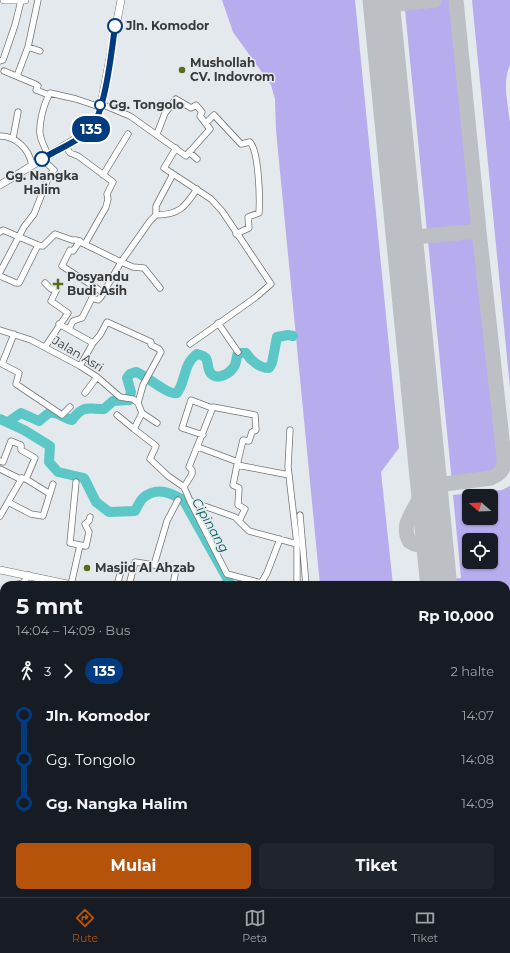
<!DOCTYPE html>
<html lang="id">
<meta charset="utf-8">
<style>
:root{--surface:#171b24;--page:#20242c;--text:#f1f3f6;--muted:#9ea1a6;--line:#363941;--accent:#b45309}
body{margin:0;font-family:Montserrat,sans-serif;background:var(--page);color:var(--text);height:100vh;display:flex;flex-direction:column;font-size:15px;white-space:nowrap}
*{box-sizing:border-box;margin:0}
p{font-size:13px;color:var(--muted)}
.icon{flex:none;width:22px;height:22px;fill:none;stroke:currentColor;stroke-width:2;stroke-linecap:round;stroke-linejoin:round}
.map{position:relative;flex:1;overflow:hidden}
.drawer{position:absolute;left:0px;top:581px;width:510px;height:316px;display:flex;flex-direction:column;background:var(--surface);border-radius:12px 12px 0 0;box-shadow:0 1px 3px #0004}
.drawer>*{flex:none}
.badge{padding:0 8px;border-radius:13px;font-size:14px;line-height:26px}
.needle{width:26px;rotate:289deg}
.fabs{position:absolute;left:462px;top:489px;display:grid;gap:8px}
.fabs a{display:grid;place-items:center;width:36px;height:36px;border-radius:6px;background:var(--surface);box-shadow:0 1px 3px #0004;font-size:20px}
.map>.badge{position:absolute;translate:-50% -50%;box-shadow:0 0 0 2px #fff}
.legs{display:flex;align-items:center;gap:6px;height:44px;padding:0 16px;font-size:13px}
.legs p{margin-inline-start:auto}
.summary{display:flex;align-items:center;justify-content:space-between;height:68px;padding:0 16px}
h1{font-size:22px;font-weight:700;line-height:30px}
.action{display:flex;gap:8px;margin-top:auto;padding:8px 16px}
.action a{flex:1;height:46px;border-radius:6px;background:var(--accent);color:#fff;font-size:16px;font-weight:700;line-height:46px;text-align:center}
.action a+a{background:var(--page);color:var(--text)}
ul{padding:0 16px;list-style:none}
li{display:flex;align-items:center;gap:14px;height:44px;font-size:15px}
li i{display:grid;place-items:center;width:6px;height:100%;margin:0 5px;background:currentColor}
li i::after{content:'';width:10px;height:10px;margin:-5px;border:3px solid;border-radius:50%;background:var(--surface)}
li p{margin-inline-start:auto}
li:first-child i{background:linear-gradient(#0000 50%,currentColor 0)}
li:last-child i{background:linear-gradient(currentColor 50%,#0000 0)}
.menu{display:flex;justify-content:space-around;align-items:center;height:56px;border-top:1px solid var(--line);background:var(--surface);font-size:11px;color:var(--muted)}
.menu a{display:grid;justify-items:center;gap:2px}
.menu .current{color:var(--accent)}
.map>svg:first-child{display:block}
</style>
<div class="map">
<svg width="510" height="897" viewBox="0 0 510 897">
<rect width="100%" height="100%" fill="#e4e9ed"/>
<path fill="#b6acee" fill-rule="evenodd" d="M222,0H355L399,448L381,472L393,585H320L276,130L275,99L271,85L233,32Z
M404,0H456L476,209L504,457C504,463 504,468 501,472C493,481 463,482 452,482Z
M472,0H510V65C502,81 508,105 510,122V388Z
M510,486V718H506V585H407L461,578L453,495L502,490ZM469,496H491V518H469ZM469,540H491V562H469Z"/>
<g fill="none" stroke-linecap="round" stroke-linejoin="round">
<path stroke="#5bc7c6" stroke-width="10" d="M0,419L24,430L50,446L49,462L58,472L84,478L96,502L109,512L135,511C137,507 140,501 143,498C157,486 172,493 184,501L231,585
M8,422L21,413L39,421C42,419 46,414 50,413C57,411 65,419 72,420C83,405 87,409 104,409L113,401L129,400L131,392L127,378L130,374L136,372C147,376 169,396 177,393C186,381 183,364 197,354C210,357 206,361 209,370C213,382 228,375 233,368C237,364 236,357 238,353H246C251,361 260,368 269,368L272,363L277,337L288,335L293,336
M506,746H510"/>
<path stroke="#bcc0c4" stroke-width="15" d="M382,6L434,0
M405,238L479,231
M427,462C425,474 424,485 420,496C415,512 400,523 409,541C422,550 444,547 442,527C442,518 434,509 430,502
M429,486L491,478C502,473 504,469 504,457L479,231L456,0"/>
<path stroke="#bcc0c4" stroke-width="37" d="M381,0L438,578"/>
<defs>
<path id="minor" d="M28,47L40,51
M0,61L3,60L15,25L21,1
M4,71L35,84L38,86L36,90L49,95
M17,76L28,47L38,0
M101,104L130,116L186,156L210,129L200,116L202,112L196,105L191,108L176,99L165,113L157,134
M206,123L214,115L241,144L250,142C259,152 260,199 259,213L248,217L249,228L236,234
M0,136C16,136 29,149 32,165
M13,138L18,112
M65,145L70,153L78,156L113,182L107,194L108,199L106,207L85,244
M176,148L164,168L211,199L222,211L271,284L256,297L190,344
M189,152L197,159
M48,155C45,148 41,141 40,134C39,122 44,103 50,93L76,99L100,107
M103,175L128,134
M156,215C179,215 185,207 197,189
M0,232L3,230L38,245
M80,241L73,251L70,250L62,266L104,293
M0,272L24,227L34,214L49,176L54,170L42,159
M0,276L16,283H19L38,245L43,246L55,234L72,240H76L121,262L150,221L156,215V206L173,174
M218,323L238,352
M59,324L93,343
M69,329L73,321L82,318L92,298L98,300L101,297L121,262L133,267L144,268L160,288
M0,330L31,340L80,366L97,377L120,397L133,399L138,403L142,413L134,429L156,446L150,459L168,476L184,487L190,501L235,517L249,531L297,544
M14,334L2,364L19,373L16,384L62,415L70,407
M45,347L68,313L51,301L57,289H51L45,283
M80,366L93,343L100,335L107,322L151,342V345L159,349L161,352L143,385L138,403
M85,393L97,377
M142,413L157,423
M117,415L134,429
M290,430L288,467L297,544V585
M203,435L182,428L191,400L212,408
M198,447L238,462
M0,461L3,462L11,441L21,445V450L35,458L26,479
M0,469L18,478L26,479L50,494
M184,487L192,474V470L189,467L213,407L255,415L256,430L252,432L249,441L243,440L237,465
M190,501L227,574L261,583
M8,502L31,514L43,516L53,484
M300,515L306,585
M0,516L22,478
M239,521L245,509L238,505L239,488L233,485L237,465L289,475
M80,545L86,546L89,532L85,524L89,521L90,517
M15,585L23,583L29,575
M71,585L80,545L70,543L76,482
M117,585L121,571
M129,585L135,562L154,565
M173,585L176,569L154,565L167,521L178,500
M260,585L267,573L280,539
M0,596L4,591
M0,612L4,613
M0,676L4,677
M0,735L4,723
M506,782L510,775
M0,791L4,799
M0,824L4,825
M506,858L510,856
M0,866L4,861
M506,867L510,869
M180,893L188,897
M263,893L273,897
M363,893L367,897
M0,894L4,897
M89,897L91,893
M156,897L157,893
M169,897L171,893
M200,897L201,893
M285,897L287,893
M325,897L328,893
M381,897L386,893
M416,897L419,893
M474,897L477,893
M491,897L494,893"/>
<path id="tertiary" d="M4,0H25
M0,185L90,130L99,113L104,89L121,0
M0,570L72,585
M506,760L510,759"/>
</defs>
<use href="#minor" stroke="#717578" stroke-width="7"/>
<use href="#tertiary" stroke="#717578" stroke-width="8"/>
<use href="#minor" stroke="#fff" stroke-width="5.5"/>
<use href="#tertiary" stroke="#fff" stroke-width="7"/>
</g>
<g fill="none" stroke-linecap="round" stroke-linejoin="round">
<defs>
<path id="line-1" d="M42,159C54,151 81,140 90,130C105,114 112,49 115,26"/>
</defs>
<use href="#line-1" stroke="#fff" stroke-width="9"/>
<use href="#line-1" stroke="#003b80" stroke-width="6"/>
</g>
<g fill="#fff" stroke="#003b80" stroke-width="2">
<circle cx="115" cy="26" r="7"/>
<circle cx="100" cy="105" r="5"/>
<circle cx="42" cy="159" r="7"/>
</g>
<g fill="#586d1c" stroke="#e4e9ed" stroke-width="1.5">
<circle cx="182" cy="70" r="4"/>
<path d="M56 278h4v4h4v4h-4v4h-4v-4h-4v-4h4z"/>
<circle cx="87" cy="568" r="4"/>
</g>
<g text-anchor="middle" stroke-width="3" stroke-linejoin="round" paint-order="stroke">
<g font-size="12" font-weight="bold" fill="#383a3b" stroke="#e4e9ed" text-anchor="start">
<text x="126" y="30">Jln. Komodor</text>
<text x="109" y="109">Gg. Tongolo</text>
<text x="42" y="180" text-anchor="middle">Gg. Nangka<tspan x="42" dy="14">Halim</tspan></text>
</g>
<g font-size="12" font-weight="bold" fill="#383a3b" stroke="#e4e9ed" text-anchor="start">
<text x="190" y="67">Mushollah<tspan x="190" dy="14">CV. Indovrom</tspan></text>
<text x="67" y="281">Posyandu<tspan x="67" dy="14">Budi Asih</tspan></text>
<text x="95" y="572">Masjid Al Ahzab</text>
</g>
<g font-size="12" fill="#383a3b" stroke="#e4e9ed">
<text transform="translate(78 354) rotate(31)" y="4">Jalan Asri</text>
</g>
<g font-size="13" font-style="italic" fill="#016363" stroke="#e4e9ed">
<text transform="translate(211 525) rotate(60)" y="5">Cipinang</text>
</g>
</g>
</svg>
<div class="fabs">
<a><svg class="needle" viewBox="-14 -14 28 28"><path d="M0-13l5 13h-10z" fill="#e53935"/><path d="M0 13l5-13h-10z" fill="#9ea1a6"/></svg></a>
<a><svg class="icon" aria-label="locate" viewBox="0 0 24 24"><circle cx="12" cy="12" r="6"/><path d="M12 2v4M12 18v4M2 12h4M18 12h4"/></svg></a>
</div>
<b class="badge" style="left:91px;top:129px;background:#003b80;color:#fff">135</b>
<section class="drawer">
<div class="summary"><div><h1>5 mnt</h1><p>14:04 – 14:09 · Bus</p></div><b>Rp 10,000</b></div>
<div class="legs"><svg class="icon" aria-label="walk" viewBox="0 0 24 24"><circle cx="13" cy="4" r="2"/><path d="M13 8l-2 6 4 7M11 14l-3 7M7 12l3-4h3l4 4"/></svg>3<svg class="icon" aria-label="forward" viewBox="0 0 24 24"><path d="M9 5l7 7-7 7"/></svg><b class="badge" style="background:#003b80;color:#fff">135</b><p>2 halte</p></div>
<ul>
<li><i style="color:#003b80"></i><b>Jln. Komodor</b><p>14:07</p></li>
<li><i style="color:#003b80"></i><span>Gg. Tongolo</span><p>14:08</p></li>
<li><i style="color:#003b80"></i><b>Gg. Nangka Halim</b><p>14:09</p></li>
</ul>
<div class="action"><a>Mulai</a><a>Tiket</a></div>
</section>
</div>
<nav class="menu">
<a class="current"><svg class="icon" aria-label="directions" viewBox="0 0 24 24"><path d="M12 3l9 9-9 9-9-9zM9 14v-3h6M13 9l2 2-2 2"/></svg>Rute</a>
<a><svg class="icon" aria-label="map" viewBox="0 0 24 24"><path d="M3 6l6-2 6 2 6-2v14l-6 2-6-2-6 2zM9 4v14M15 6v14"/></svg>Peta</a>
<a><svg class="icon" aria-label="tickets" viewBox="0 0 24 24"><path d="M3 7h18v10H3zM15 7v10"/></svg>Tiket</a>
</nav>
